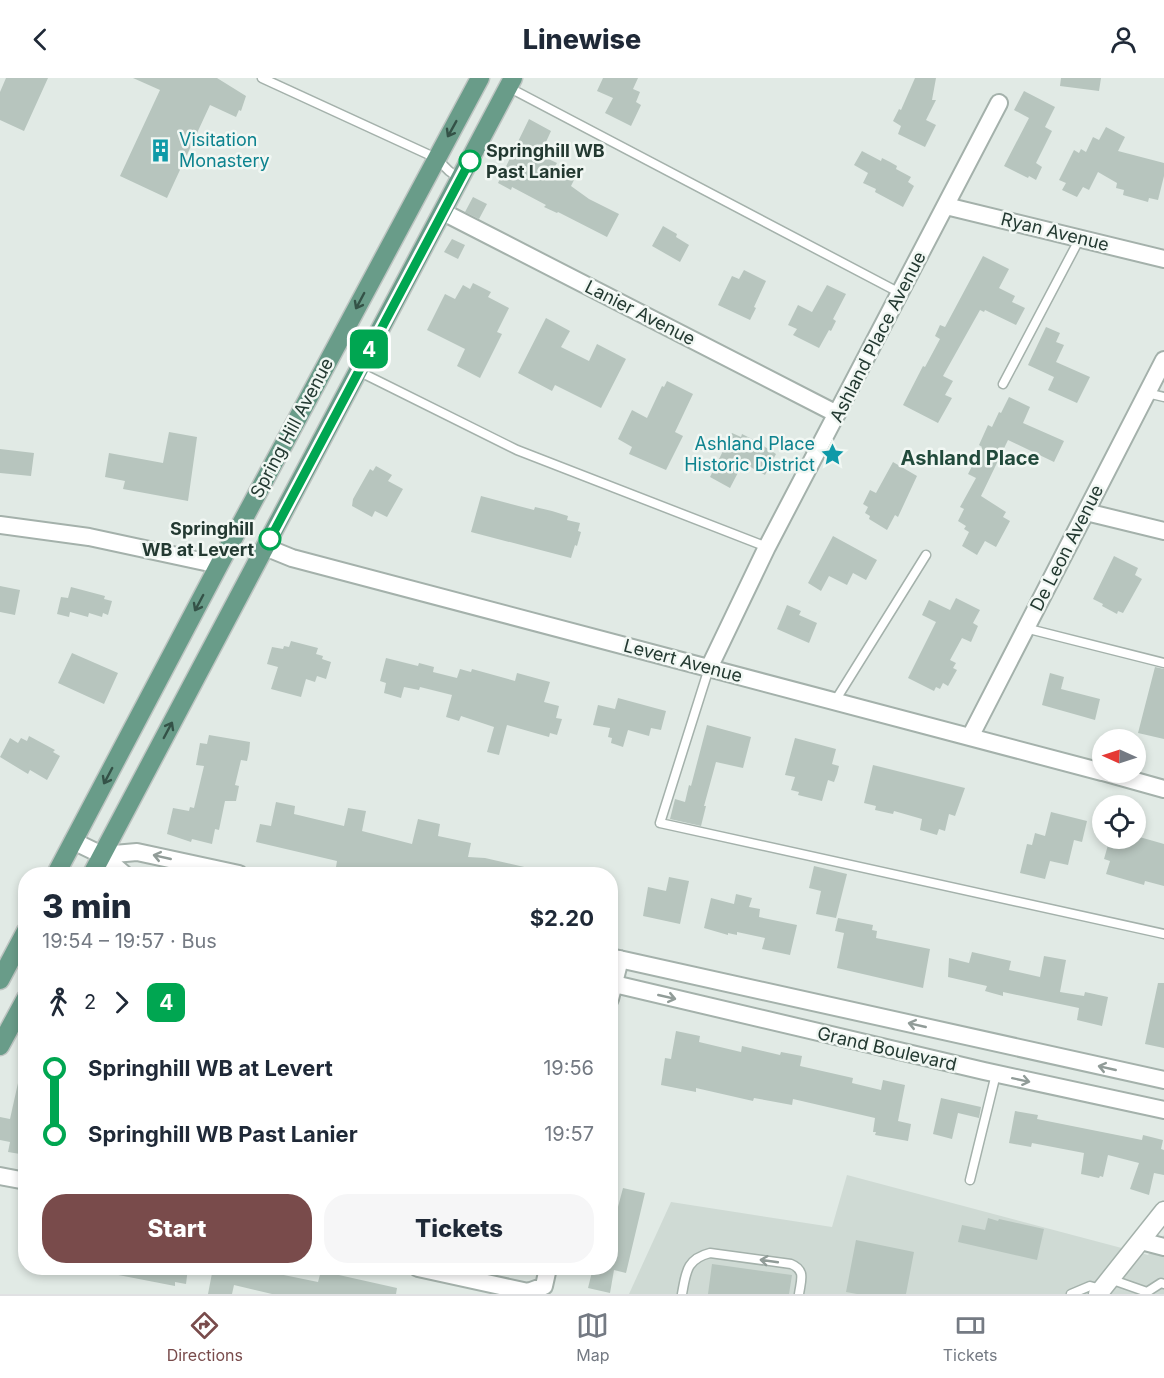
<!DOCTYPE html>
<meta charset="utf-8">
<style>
:root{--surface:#fff;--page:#f6f6f7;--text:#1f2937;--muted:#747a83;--line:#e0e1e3;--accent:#794b4b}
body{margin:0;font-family:Inter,sans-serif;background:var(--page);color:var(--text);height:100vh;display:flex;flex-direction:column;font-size:22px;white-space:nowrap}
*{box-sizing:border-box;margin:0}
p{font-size:20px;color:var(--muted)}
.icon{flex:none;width:33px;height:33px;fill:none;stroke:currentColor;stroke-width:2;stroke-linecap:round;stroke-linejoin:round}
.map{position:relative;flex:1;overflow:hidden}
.drawer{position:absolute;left:18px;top:789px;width:600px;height:408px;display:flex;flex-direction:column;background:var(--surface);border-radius:24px;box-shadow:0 3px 9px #0003}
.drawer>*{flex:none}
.badge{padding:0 12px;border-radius:9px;font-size:21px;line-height:39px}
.needle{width:39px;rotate:273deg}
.buttons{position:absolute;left:1092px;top:651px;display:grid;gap:12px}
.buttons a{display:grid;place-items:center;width:54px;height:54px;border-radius:50%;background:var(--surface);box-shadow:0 3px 9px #0003;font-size:30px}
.map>.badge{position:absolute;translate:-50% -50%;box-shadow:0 0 0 3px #fff}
.legs{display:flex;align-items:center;gap:9px;height:66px;padding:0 24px;font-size:20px}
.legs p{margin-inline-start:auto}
.head{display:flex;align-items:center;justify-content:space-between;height:102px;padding:0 24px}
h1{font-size:33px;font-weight:800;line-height:45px}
.primary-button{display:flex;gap:12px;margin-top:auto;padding:12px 24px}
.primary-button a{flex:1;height:69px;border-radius:24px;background:var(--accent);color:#fff;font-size:24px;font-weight:800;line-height:69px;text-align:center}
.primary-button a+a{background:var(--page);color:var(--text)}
ul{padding:0 24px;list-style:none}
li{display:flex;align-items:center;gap:21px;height:66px;font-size:22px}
li i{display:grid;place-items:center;width:9px;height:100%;margin:0 8px;background:currentColor}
li i::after{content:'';width:15px;height:15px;margin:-8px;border:4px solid;border-radius:50%;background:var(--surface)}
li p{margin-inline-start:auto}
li:first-child i{background:linear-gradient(#0000 50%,currentColor 0)}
li:last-child i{background:linear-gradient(currentColor 50%,#0000 0)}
header{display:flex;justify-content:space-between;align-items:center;height:78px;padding:0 24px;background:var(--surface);font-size:27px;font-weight:800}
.tabs{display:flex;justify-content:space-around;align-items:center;height:84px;border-top:2px solid var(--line);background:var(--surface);font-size:16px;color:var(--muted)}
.tabs a{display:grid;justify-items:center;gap:3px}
.tabs .on{color:var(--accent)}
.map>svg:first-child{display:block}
</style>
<header><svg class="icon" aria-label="back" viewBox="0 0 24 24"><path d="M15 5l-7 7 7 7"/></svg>Linewise<svg class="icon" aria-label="person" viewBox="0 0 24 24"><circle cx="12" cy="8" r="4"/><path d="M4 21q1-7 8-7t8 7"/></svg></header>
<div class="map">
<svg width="1164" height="1216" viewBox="0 0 1164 1216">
<rect width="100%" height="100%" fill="#e1eae5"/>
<path fill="#cfdad4" d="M847,1097L1148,1177L1164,1157V1216H629L671,1124L832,1149Z"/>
<path fill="#b7c5be" d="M6,0H48L24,53L0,42V14Z
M133,0H217L246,18L241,33L239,32L236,39L210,27L167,120L120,98L160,12Z
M603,0H638L633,11L640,14L636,24L641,27L631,48L605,35L613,20L597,13Z
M915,0H936L932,22H936L926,42L936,47L925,69L898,56L901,48L893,43L899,31L901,32Z
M1061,0H1101L1099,13L1060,8Z
M1024,13L1055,29L1045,49L1052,53L1036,85L1042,89L1036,102L1029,98L1028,100L1004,88L1029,40L1014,32Z
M529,41L551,53L540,77L557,85L554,90L575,100L571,108L589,121L619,136L607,159L558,134L557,135L544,129L546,127L512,109L511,112L498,105Z
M1106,49L1125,59L1118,73L1164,85V98L1158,122L1149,120L1148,124L1123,117L1124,112L1116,110L1117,105L1098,94L1089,112L1083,109L1077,119L1062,112L1066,105L1059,102L1074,72L1079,75L1081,71L1086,74L1093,59L1099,62Z
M862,73L881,83L882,80L890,84L897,88L896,91L911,99L908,104L914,108L903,129L875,114L876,111L863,105L868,95L854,87Z
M473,119L487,126L479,141L465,134Z
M663,148L677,156L676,159L689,167L680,184L652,168Z
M452,161L465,167L458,181L444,174Z
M983,178L1009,191L999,210L1015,218L1012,224L1025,230L1016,247L985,232L984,234L980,232L943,298L953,303L945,317L952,320L938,345L903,327L923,288L925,289L940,261L935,258L940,247L945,249Z
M744,192L766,203L754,229L756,230L750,242L718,227L732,198L739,201Z
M473,205L491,214L488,219L509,230L497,254L502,256L480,300L457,288L465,271L427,252L445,216L455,221L463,207L470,211Z
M827,207L846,216L833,241L836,243L831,253L829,252L819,270L793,257L797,251L788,247L798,227L812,234Z
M546,240L570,253L561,269L589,283L597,266L626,281L601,330L555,307L552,313L518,295Z
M1046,249L1060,255L1056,264L1064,267L1056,284L1090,299L1077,325L1048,312L1054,299L1028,287Z
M667,303L693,316L675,354L683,358L666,392L629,376L632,369L618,361L632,332L647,340L662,308L664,309Z
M1009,319L1030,329L1023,345L1064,363L1054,384L1008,362L981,418L1006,434L1003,439L1010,443L996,469L985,463L977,477L962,468L969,454L964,451L966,448L958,443L964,431L960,429L976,400L968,396L982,369L979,367L988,347L992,349L999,334L1001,335Z
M169,354L197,359L188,423L123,411L125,403L105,399L109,375L163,385Z
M732,355L741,359L742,356L754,362L776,376L765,397L743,385L730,410L710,399Z
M0,371L34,375L31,398L0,395Z
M893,384L917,398L898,439L895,437L887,452L869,441L870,438L865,435L868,429L863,426L870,412L876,415Z
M376,388L392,397L388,403L403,411L387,439L375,433L372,439L352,428L353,421L370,391L373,393Z
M481,418L534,432L535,429L552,433L568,438L567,442L580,445L578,453L581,454L577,468L575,467L571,480L471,454Z
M833,458L877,482L866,502L853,495L847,507L829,498L821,513L808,505Z
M1114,478L1138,490L1135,497L1142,501L1123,535L1118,533L1117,536L1102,528L1103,526L1093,521Z
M0,508L20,512L15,537L0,534Z
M71,509L105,518L104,521L112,523L108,537L103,535L102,539L89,535L88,539L70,534L69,539L57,536L61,519L68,520Z
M956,520L980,532L973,545L978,548L971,564L962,560L950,582L956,585L953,590L957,592L948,608L943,605L940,611L936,609L934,613L908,600L936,544L922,537L929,522L950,532Z
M787,527L801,533L799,537L817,545L809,565L777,551Z
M291,563L318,570L316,576L323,578L322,581L331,584L326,601L317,598L315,604L306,601L301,619L271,611L278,589L267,586L272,569L283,571L284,568L289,569Z
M72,575L118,595L104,626L58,605Z
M386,580L418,588L419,585L434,589L433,594L457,600L460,591L471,594L472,591L515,603L517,595L550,604L544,624L559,628L556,640L562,641L557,657L550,655L549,659L507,647L499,677L487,674L494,649L461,638L459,643L446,639L452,617L420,609L419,612L404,609L401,620L384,615L386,605L380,603Z
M1155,589L1164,591V661L1138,655Z
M1050,595L1064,599L1061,611L1100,621L1095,642L1042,627Z
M618,620L666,633L661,652L651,650L649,658L628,652L623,669L611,665L612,660L608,659L610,650L593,647L598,627L615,631Z
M707,647L751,659L743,690L716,684L704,728H706L701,748L670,741L675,721L685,724L689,707L691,708Z
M209,657L250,664L249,674L247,683L241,682L235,707L239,708L236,723H225L219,752L215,751L212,766L192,761L191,764L167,756L173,730L189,733L190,729L194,730L204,688L196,687L200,665L207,666Z
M29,658L55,672L53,674L60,678L47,702L30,692L28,696L0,679L10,660L18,665L21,660L27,663Z
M795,660L836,671L832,686L839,688L837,696L834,704L828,702L822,723L798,717L799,714L791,712L795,699L785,697Z
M873,687L965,710L955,738L949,736L945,753L939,751L937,757L920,752L922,741L894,733L893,736L875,732L876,728L864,725Z
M276,724L295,728L294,736L344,748L348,730L366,733L362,753L412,766L418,741L440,746L438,758L471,765L468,779L485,780L533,791L532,796H375L336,789L337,783L256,764L260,746L271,748Z
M1051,734L1087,743L1082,764L1074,762L1068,787L1050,783L1045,801L1020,795L1027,766L1032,767L1035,755L1045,758Z
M1136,758L1164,766V808L1145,803L1144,807L1106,796L1110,783L1104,781L1110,760H1136Z
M814,788L847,796L836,840L816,836L821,813L809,810Z
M669,799L689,803L680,846L643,838L648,809L666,813Z
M736,816L752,820L749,829L760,831L759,839L797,847L790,877L762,871L765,860L737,854V857L728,855V857L704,850L711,820L734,826Z
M838,840L873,847L872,852L877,853L876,860L930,871L923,910L837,890L844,855L835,853Z
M972,874L1011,883L1009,892L1040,899L1044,878L1066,882L1060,914L1084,918L1085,914L1108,919L1102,948L1077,942L1079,930L1003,914V918L992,915L985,913L987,908L948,899L949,880L969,885Z
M1158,905H1164V970L1145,966Z
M676,953L700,958L699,964L741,974L742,968L780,977L781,974L802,978L800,988L853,1000L852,1005L881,1012L883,1002L905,1007L898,1043L911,1046L908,1063L875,1057L876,1054H873L875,1040L793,1021L792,1027L754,1020L753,1023L696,1010V1014L661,1007L665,980L671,981Z
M20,996L26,997V1077L8,1074L10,1064L0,1062V1039L10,1041Z
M941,1020L981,1029L979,1040L958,1035L952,1061L933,1056Z
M1015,1033L1038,1037L1037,1041L1142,1062L1143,1057L1163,1062L1161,1071L1164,1072V1097L1154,1095L1149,1117L1130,1111L1139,1085L1108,1077L1103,1099L1100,1098L1099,1100L1081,1096L1084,1075L1032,1065L1031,1069L1009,1065Z
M623,1110L645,1115L626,1195L614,1192L610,1215L588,1210L593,1190H610V1159Z
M988,1140L998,1143L999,1141L1044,1151L1037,1182L958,1164L962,1147L985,1152Z
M856,1162L914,1174L906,1216H857L846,1214Z
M712,1186L792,1197L789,1216H708Z
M108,1190H188L186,1206L175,1204V1208L108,1195Z
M213,1190H270L269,1194L318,1204L321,1193L397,1210L396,1216H272L234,1207L232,1216H208Z"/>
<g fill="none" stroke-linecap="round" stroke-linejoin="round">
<defs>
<path id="service" d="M262,0L436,80L449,93L460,101
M508,9L900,215
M358,293L517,372L767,469
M1003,306L1080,160
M1147,315L1164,319
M1025,550L1164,585
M709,590L660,745L1164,856
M835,623L926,477
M970,1102L996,996
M1110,1201L1147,1214L1146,1216
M1147,1214L1161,1205L1164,1206
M682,1216C686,1195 686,1181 710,1175L791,1186C806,1192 801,1202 799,1216
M1071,1216L1090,1208L1101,1211"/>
<path id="minor" d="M946,128L1164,181
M443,134L837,336
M1086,434L1164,453
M0,447L89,459L219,487
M265,469L292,480L1102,694
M709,590L767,469L999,25
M970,659L1164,282
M1103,694L1164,711
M73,763L102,777L124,796
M102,777L137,774L239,796
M610,879L1164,1002
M610,905L984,993L1164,1032
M610,921L620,881
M0,1098L26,1103
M1141,1163L1164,1169
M418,1190L528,1214L544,1208L548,1190"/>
<path id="tertiary" d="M1098,1216L1164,1133"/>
<path id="primary" d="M56,796L219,487L480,0
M92,796L513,0
M0,902L26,853
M0,968L26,920"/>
</defs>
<use href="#service" stroke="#a4b1ab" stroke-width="11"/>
<use href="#minor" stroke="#a4b1ab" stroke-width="20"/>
<use href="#tertiary" stroke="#a4b1ab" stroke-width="21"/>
<use href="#primary" stroke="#bdc4c1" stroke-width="21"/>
<use href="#service" stroke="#fff" stroke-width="8"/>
<use href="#minor" stroke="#fff" stroke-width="16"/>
<use href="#tertiary" stroke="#fff" stroke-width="18"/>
<use href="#primary" stroke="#699c89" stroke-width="18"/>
</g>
<defs><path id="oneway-shaft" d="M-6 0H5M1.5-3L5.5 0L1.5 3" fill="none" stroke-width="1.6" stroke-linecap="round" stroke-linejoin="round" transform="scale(1.5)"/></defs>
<g stroke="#345247">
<use href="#oneway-shaft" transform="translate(452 51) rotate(119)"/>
<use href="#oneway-shaft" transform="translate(360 223) rotate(118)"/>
<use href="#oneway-shaft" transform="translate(199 525) rotate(118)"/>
<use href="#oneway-shaft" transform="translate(168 652) rotate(-62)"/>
<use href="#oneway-shaft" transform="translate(108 698) rotate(118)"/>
</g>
<g stroke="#919c98">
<use href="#oneway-shaft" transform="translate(162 779) rotate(-167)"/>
<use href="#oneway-shaft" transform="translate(667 919) rotate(13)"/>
<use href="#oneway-shaft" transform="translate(917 947) rotate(-167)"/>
<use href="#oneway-shaft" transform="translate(1107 990) rotate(-167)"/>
<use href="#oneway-shaft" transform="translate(1021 1002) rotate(12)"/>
<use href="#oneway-shaft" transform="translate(769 1183) rotate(-172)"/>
</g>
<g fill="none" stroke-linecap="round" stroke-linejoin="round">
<defs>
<path id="line-1" d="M270,461L470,83"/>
</defs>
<use href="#line-1" stroke="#fff" stroke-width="14"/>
<use href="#line-1" stroke="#00a651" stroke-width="9"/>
</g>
<defs>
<symbol id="building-bare" viewBox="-9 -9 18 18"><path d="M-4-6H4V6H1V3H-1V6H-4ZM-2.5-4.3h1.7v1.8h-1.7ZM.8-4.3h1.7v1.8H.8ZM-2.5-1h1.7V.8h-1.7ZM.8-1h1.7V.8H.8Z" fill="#0f9aa8" stroke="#f1f7f3" stroke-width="2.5" paint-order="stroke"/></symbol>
<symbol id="sight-bare" viewBox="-9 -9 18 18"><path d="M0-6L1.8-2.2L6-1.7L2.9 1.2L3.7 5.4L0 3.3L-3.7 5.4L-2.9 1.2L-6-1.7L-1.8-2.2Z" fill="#0f9aa8" stroke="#f1f7f3" stroke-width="2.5" paint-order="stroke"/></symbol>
</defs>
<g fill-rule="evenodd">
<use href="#building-bare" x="144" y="56" width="33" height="33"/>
<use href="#sight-bare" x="816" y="360" width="33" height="33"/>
</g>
<g fill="#fff" stroke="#00a651" stroke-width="3">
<circle cx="470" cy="83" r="10"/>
<circle cx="270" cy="461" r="10"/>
</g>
<g text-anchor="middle" stroke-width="5" stroke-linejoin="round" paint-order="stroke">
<g font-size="18" fill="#0d838f" stroke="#f1f7f3" text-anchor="start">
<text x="179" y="68">Visitation<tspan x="179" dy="21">Monastery</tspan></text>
<text x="815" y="372" text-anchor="end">Ashland Place<tspan x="815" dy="21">Historic District</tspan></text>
</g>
<g font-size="18" font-weight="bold" fill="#233931" stroke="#f1f7f3" text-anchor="start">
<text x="486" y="79">Springhill WB<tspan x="486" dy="21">Past Lanier</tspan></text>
<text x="254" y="457" text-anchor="end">Springhill<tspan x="254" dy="21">WB at Levert</tspan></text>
</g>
<g font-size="18" fill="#233931" stroke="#f1f7f3">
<text transform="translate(1055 154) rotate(14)" y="6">Ryan Avenue</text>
<text transform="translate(640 235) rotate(27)" y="6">Lanier Avenue</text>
<text transform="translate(878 259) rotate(-63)" y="6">Ashland Place Avenue</text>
<text transform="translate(292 350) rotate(-62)" y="6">Spring Hill Avenue</text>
<text transform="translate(1067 470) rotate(-63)" y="6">De Leon Avenue</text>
<text transform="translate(683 583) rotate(15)" y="6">Levert Avenue</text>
<text transform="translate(887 971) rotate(13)" y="6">Grand Boulevard</text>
</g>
<g font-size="20" font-weight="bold" fill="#214a3b" stroke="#f1f7f3">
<text x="970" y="387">Ashland Place</text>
</g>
</g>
</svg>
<div class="buttons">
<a><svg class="needle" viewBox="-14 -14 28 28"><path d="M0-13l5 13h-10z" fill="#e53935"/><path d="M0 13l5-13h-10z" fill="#747a83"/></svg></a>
<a><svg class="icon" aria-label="locate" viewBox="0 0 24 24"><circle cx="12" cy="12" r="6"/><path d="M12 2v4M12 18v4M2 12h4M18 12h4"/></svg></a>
</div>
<b class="badge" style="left:369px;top:271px;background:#00a651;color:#fff">4</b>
<section class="drawer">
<div class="head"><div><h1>3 min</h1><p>19:54 – 19:57 · Bus</p></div><b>$2.20</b></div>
<div class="legs"><svg class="icon" aria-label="walk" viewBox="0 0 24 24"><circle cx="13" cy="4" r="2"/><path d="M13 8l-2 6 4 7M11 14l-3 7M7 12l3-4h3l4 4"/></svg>2<svg class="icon" aria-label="forward" viewBox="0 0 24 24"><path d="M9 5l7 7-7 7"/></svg><b class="badge" style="background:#00a651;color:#fff">4</b></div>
<ul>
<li><i style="color:#00a651"></i><b>Springhill WB at Levert</b><p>19:56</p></li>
<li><i style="color:#00a651"></i><b>Springhill WB Past Lanier</b><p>19:57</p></li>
</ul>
<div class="primary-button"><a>Start</a><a>Tickets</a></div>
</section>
</div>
<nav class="tabs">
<a class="on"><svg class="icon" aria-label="directions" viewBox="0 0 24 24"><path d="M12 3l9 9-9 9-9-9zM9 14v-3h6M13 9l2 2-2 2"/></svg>Directions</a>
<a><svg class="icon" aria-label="map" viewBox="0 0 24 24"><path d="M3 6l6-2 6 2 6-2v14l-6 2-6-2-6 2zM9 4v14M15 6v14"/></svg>Map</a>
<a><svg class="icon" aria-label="tickets" viewBox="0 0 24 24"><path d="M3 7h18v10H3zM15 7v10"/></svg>Tickets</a>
</nav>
